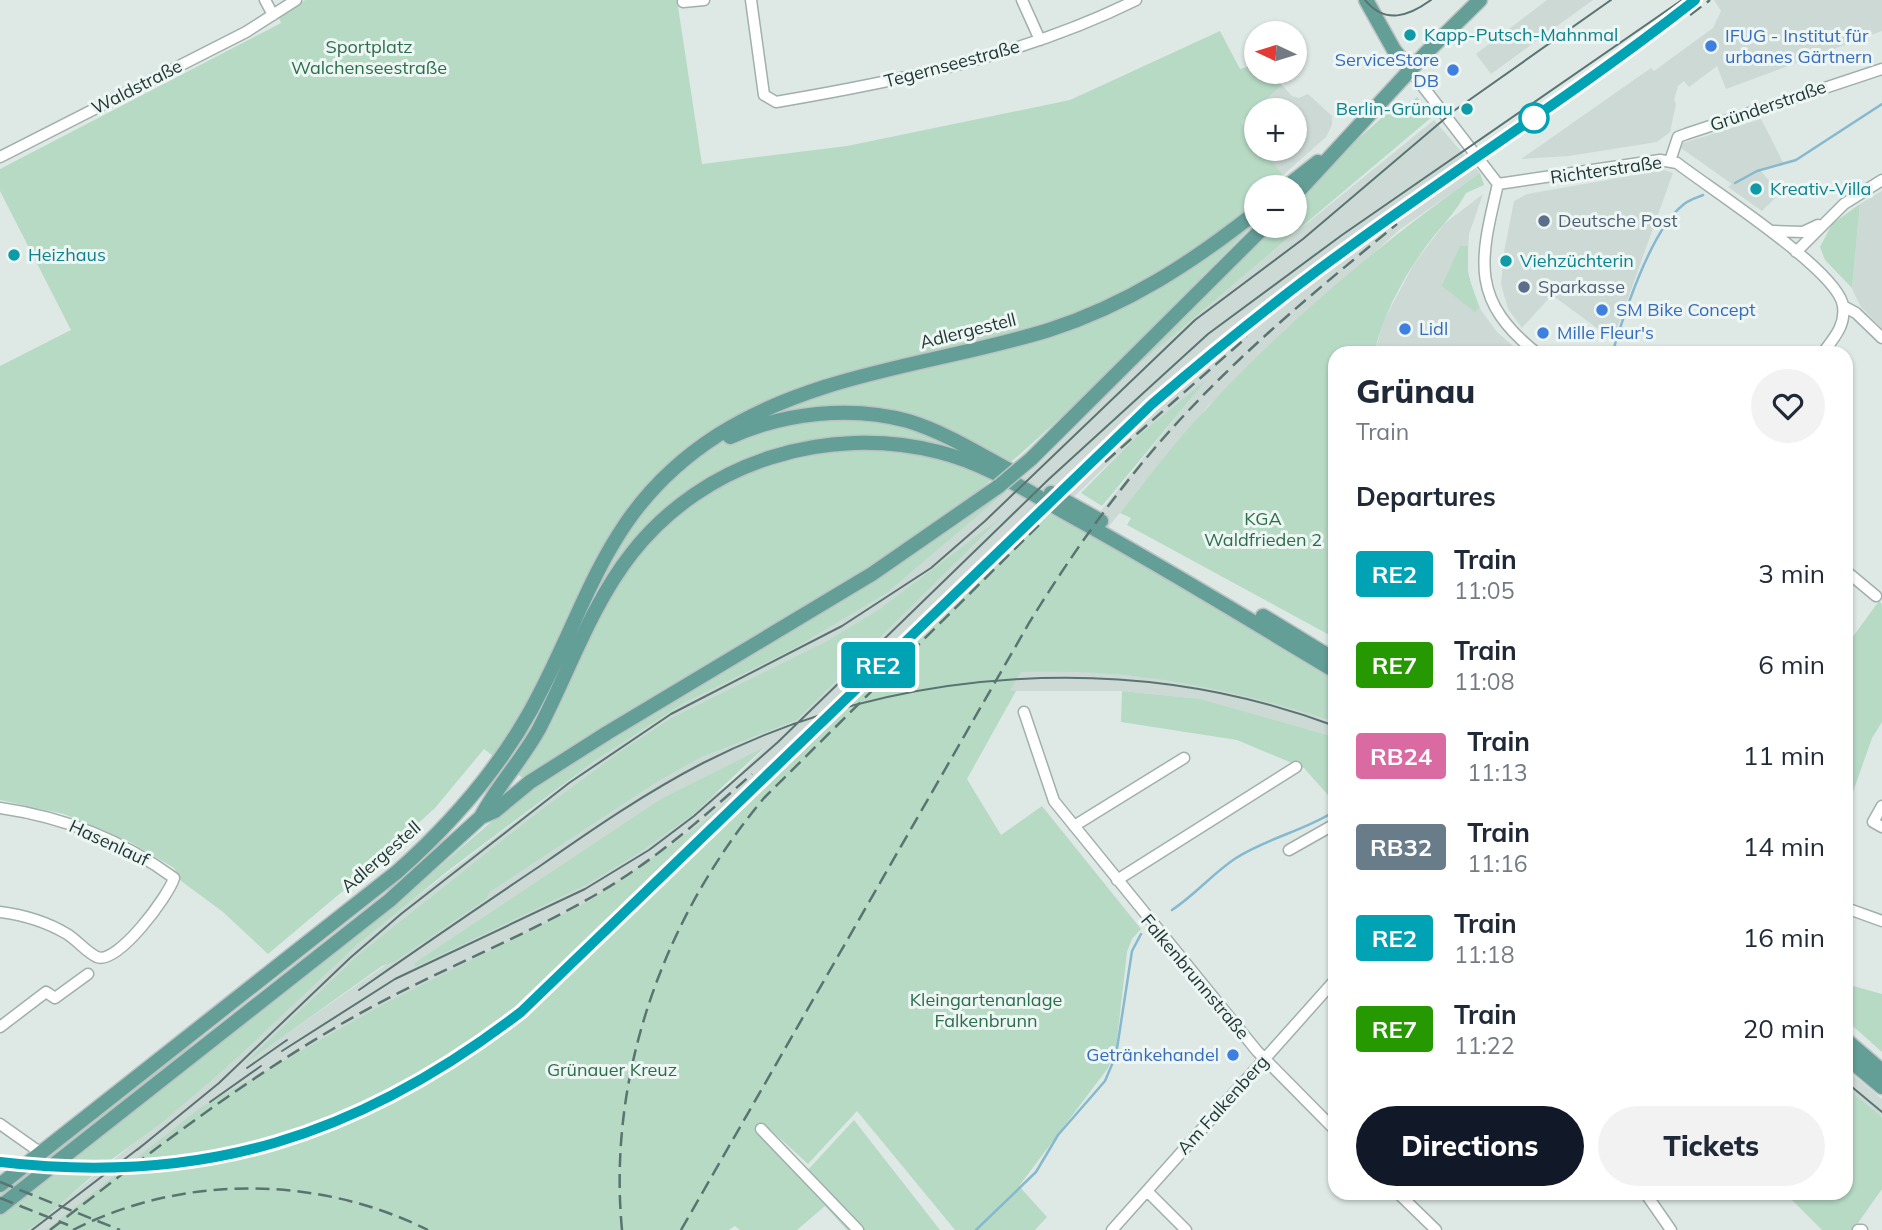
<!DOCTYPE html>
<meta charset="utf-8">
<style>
:root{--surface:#fff;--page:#f2f2f3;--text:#1f2937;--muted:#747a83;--accent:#111827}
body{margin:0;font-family:Mulish,sans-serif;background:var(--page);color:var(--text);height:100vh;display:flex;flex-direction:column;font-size:26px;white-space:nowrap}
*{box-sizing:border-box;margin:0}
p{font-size:23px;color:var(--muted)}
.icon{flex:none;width:38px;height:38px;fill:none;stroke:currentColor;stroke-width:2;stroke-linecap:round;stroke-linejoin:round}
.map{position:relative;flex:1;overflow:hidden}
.sheet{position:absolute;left:1328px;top:346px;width:525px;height:854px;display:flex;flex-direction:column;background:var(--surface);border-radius:21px;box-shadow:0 2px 5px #0004}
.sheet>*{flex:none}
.badge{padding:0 14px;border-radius:5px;font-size:24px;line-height:46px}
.needle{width:46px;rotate:274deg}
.buttons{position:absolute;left:1244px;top:21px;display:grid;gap:14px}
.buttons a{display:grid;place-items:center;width:63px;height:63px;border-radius:50%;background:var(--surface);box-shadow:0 2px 5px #0004;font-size:35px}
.map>.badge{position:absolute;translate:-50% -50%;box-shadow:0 0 0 4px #fff}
h2{padding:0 28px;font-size:26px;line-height:63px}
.round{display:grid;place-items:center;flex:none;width:74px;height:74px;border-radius:37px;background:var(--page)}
.summary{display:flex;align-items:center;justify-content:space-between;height:119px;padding:0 28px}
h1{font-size:33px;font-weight:800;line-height:52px}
.action{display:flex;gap:14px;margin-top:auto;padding:14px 28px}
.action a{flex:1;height:80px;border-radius:42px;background:var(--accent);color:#fff;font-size:28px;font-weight:800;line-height:80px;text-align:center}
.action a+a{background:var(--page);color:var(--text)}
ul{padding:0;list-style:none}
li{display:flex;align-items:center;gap:21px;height:91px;padding:0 28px}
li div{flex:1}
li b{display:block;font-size:26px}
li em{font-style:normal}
li .badge{min-width:77px;font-weight:700;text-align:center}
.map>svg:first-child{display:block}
</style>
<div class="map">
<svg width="1882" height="1230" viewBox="0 0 1882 1230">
<rect width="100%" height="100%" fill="#dee9e6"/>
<path fill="#ccd9d5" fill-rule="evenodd" d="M1547,0H1593L1491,74L1476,54Z
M1714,0H1882V31L1726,89L1717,66L1689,87L1684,81L1678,86L1674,100L1676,104L1670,132L1657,142L1569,156L1521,159L1651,68L1654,71L1713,28L1721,11Z
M1282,85L1292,96L1299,98L1308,94L1332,116V125L1326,137L1283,175L1262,149H1295V110H1256V142L1241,122Z
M1761,119L1784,164L1759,169L1780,193L1762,211L1728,187L1732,184L1681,148L1683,143Z
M1434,120L1480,173L1399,230L1208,406L1101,536L1016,672L1069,670L1187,681L1264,699L1335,722V737L1201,699L1122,691H1001L698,846L139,1230H28L234,1061L357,945L402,908L596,760L684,703L790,651L887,593L1040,463L1134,368L1198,312ZM1204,382L1084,532L1056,514L1133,440ZM997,522L797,720L702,757L657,782L490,892L248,1061L359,954L534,815L619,752L671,718L829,640L881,608ZM766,747L729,784L584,886L415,966L414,963L662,798Z
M1664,170L1673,173L1613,340L1552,295L1522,328L1508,309L1501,284L1504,252L1514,201L1527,194Z
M1882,191V329L1861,307L1852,289L1860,204Z
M1483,194L1469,234L1467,266L1471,285L1481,310L1497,332L1521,353L1374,354L1384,320L1414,264L1444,224Z
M1846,1069L1882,1099V1117L1846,1087Z"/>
<path fill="#b7dac5" d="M305,0H677L702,164L847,146L1070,100L1220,31L1240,69L1256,64V72H1270L1282,85L1241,122L1256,142V149H1262L1283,175L1269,187H1256V198L1246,207L1255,223L1086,395L972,497L867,571L524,779L484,749L435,808L356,880L268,954L223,912L181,881L174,868L130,842L64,814L0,800V366L71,330L0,191V169L281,23L279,18Z
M1417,97L1433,116L1134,368L1272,226H1295V202L1341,154L1394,107L1401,111Z
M1480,173L1484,185L1466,193C1456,212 1443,224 1430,241C1405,274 1384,312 1374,353L1335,354V638L1127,525L1131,518L1120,513C1149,477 1177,439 1209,406C1291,318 1382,242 1480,173Z
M1860,204L1852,288L1825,260L1820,247L1832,224Z
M1460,246H1468V274L1479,307L1475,312L1442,286Z
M1207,379L1102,506L1081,493L1133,440Z
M1003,489L1007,491L887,593L790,651L684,703L596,760L449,870L357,945L234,1061L165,1120L107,1163L43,1219L28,1230H0V1214L412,890L526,792L583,753L871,582Z
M1036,503L1101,536L1335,678V722C1230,688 1133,668 1021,672L1010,690L1016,691L967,779L1001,835L1042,806L1141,929L1132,939L1127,952L1116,1049L1108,1068L1019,1186L1047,1217L1035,1230H955L857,1111L808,1164L764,1124L758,1133L805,1173L854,1120L940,1230H847L825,1206L797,1230H740L735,1226L729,1230H46L200,1108L382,1005L589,901L694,829L743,789L886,649L957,588Z
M1002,517L797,720L702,757L657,782L490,892L486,899L394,962L382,966L243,1065L359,954L534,815L619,752L671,718L829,640L881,608Z
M1879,601L1882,604V722L1872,738L1846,812V646Z
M1122,691L1201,699L1335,737V803L1304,768L1237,740L1121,722Z
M765,747L691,816L634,856L584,886L415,967L414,963L662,798Z
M1846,984L1882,994V1052L1846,1020Z
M193,1041L188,1051L0,1199V1192Z
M1846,1087L1882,1117V1189L1853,1230H1822L1786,1194H1846Z"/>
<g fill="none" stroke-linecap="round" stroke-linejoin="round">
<path stroke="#86b9ce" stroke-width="2.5" d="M1735,183L1757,171L1796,160L1882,104
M1612,354C1624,314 1651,230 1683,205C1688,200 1696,198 1703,195
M1172,910C1195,895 1213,873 1236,858C1267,838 1304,831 1335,811
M976,1230L1036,1172L1058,1135L1105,1081L1116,1055L1132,951L1141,934"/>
<defs>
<path id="minor" d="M265,0L273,15
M751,0L764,95L776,102C899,81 1023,56 1136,0
M1022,0L1040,40
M683,2L704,0
M1411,71L1498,184
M0,157L246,32L296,0
M1670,161L1678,137L1686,134L1882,69
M1498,184L1660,160L1677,163C1709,188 1839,271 1843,306C1846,326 1833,339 1822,354
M1498,184C1480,260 1469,300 1538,354
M1774,231L1803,232L1818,225
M1796,252L1844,204L1882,180
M1843,306L1856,313L1882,338
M1846,571L1876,596
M1024,712L1054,801L1257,1051L1335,1130
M1882,806L1873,822L1882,827
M0,808C63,817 122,840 174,878C169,895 118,965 97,957C86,952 77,940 67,934C45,921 24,915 0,912
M1074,826L1184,758
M1289,850L1335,824
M1117,880L1296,767
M1846,908L1882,921
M0,1027L46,992L55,998L88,974
M0,1124L41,1153
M761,1129L858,1230
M1147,1191L1186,1230
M1399,1194L1436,1230
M1646,1194L1671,1230
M1112,1230L1335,980
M1858,1230H1862"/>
<path id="major" d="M1366,0L1394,50L1411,71
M1286,187L1318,162
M1295,195L1426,53L1480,0
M730,437C783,413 851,405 908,421C944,432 976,452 1009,470
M1031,459L1265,226
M1051,493L1101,521
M1263,616L1335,660
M481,817C497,786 522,760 539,729C569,671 591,605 632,553C704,461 827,424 939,452C988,464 1030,493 1073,517C1162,566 1248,619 1335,671
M1846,1040L1882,1071
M1846,1057L1882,1087
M0,1185L397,872C450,825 497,771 531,710C591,601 604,508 718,435C817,372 939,364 1049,330C1127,305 1193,262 1256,212
M0,1207L390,900L481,817L495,811L530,782L607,733L872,574L999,486"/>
</defs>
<use href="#minor" stroke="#a1b0ad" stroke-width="13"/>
<use href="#major" stroke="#bcc3c2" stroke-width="17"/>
<use href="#minor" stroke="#fff" stroke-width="10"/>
<use href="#major" stroke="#639e97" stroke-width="14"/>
<path stroke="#5a7471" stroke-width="2" d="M1365,0C1385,25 1409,16 1431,0
M359,990C419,948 479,907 540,866C593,829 645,793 703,763C896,665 1132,650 1335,726
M282,1051L395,979L585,889L649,850L694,816L778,742L1049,479L1208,334L1342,235L1682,0
M247,1068L287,1040
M1846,1082L1882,1112
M210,1102L261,1066
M137,1150L219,1083L350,958L401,914L569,783L671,714L842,626L931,568L985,521L1195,320L1303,239L1455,110L1611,0
M32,1230L143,1145"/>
<path stroke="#5a7471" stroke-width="2.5" stroke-dasharray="14 7" stroke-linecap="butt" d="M1690,15L1710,0
M1105,462L1247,337
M0,1162C202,1186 360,1135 521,1012L1152,404C1216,349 1280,297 1348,248C1463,164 1583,88 1695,0
M0,1182L120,1230
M0,1198L68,1225
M50,1230C149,1153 247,1077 357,1015C437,970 523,938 602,891C656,859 705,816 752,774
M73,1230C183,1174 317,1175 428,1230
M622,1230C607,1074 665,916 764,798L1044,520
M681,1230L1029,623C1076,547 1128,474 1190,409C1253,342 1325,283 1397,224"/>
<defs>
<path id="major-bridge" d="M999,486L1031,459"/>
</defs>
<use href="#major-bridge" stroke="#bcc3c2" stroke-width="17" stroke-linecap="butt"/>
<use href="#major-bridge" stroke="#639e97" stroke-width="14"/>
</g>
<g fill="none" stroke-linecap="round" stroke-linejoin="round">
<defs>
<path id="line" d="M0,1162C202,1186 360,1136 521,1012L1152,404C1216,349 1280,297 1348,248C1463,164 1583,88 1695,0"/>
</defs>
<use href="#line" stroke="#fff" stroke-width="16"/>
<use href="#line" stroke="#00a3b4" stroke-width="10"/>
</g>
<g fill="#0f9aa8" stroke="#eef6f3" stroke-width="2.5">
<circle cx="1410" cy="35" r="7"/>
<circle cx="1467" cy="109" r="7"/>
<circle cx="1756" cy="189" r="7"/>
<circle cx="14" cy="255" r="7"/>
<circle cx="1506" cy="261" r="7"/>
</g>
<g fill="#3f7fe0" stroke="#eef6f3" stroke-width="2.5">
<circle cx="1711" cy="46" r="7"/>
<circle cx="1453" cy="70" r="7"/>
<circle cx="1602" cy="310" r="7"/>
<circle cx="1405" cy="329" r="7"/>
<circle cx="1543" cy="333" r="7"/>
<circle cx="1233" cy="1055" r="7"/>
</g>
<circle fill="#fff" stroke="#00a3b4" stroke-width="3.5" cx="1534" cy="118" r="14"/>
<g fill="#5c6f8a" stroke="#eef6f3" stroke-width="2.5">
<circle cx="1544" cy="221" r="7"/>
<circle cx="1524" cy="287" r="7"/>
</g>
<g text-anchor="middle" stroke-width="6" stroke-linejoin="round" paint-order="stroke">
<g font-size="18" fill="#0d838f" stroke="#eef6f3" text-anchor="start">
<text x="1424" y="41">Kapp-Putsch-Mahnmal</text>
<text x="1453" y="115" text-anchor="end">Berlin-Grünau</text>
<text x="1770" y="195">Kreativ-Villa</text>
<text x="28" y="261">Heizhaus</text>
<text x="1520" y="267">Viehzüchterin</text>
</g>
<g font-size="18" fill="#366cbe" stroke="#eef6f3" text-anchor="start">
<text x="1725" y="42">IFUG - Institut für<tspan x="1725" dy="21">urbanes Gärtnern</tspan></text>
<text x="1439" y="66" text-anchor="end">ServiceStore<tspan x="1439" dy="21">DB</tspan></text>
<text x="1616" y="316">SM Bike Concept</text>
<text x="1419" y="335">Lidl</text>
<text x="1557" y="339">Mille Fleur's</text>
<text x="1219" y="1061" text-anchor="end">Getränkehandel</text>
</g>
<g font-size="18" fill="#2b6e4e" stroke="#eef6f3">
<text x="369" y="53">Sportplatz<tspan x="369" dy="21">Walchenseestraße</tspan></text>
<text x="1263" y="525">KGA<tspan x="1263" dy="21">Waldfrieden 2</tspan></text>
<text x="986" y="1006">Kleingartenanlage<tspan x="986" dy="21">Falkenbrunn</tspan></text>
<text x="612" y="1076">Grünauer Kreuz</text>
</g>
<g font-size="18" fill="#203835" stroke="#eef6f3">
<text transform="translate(952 64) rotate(-15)" y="6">Tegernseestraße</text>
<text transform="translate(137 87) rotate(-27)" y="6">Waldstraße</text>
<text transform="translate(1768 106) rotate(-19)" y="6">Gründerstraße</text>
<text transform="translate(1606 170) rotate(-8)" y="6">Richterstraße</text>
<text transform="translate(968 331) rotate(-14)" y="6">Adlergestell</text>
<text transform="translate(109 843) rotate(25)" y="6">Hasenlauf</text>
<text transform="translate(381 857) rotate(-41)" y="6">Adlergestell</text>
<text transform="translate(1195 977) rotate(50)" y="6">Falkenbrunnstraße</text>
<text transform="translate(1223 1105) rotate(-48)" y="6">Am Falkenberg</text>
</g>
<g font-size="18" fill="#4e5e75" stroke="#eef6f3" text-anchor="start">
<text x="1558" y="227">Deutsche Post</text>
<text x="1538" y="293">Sparkasse</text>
</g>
</g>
</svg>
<div class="buttons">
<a><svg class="needle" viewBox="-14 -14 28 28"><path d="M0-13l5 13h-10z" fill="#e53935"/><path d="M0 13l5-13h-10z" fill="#747a83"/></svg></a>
<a>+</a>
<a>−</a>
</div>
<b class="badge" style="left:878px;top:665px;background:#00a3b4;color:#fff">RE2</b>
<section class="sheet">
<div class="summary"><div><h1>Grünau</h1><p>Train</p></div><a class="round"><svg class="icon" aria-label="heart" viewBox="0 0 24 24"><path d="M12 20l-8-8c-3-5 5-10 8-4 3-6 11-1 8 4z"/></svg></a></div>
<h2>Departures</h2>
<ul>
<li><span class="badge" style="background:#00a3b4;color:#fff">RE2</span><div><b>Train</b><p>11:05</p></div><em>3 min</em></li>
<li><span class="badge" style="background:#269900;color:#fff">RE7</span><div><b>Train</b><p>11:08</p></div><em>6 min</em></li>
<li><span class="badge" style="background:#da6ba2;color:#fff">RB24</span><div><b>Train</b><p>11:13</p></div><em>11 min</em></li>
<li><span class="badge" style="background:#697c8a;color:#fff">RB32</span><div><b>Train</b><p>11:16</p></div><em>14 min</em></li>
<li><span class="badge" style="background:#00a3b4;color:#fff">RE2</span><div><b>Train</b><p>11:18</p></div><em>16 min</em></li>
<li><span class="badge" style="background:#269900;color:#fff">RE7</span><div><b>Train</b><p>11:22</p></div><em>20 min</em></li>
</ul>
<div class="action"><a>Directions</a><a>Tickets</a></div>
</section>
</div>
